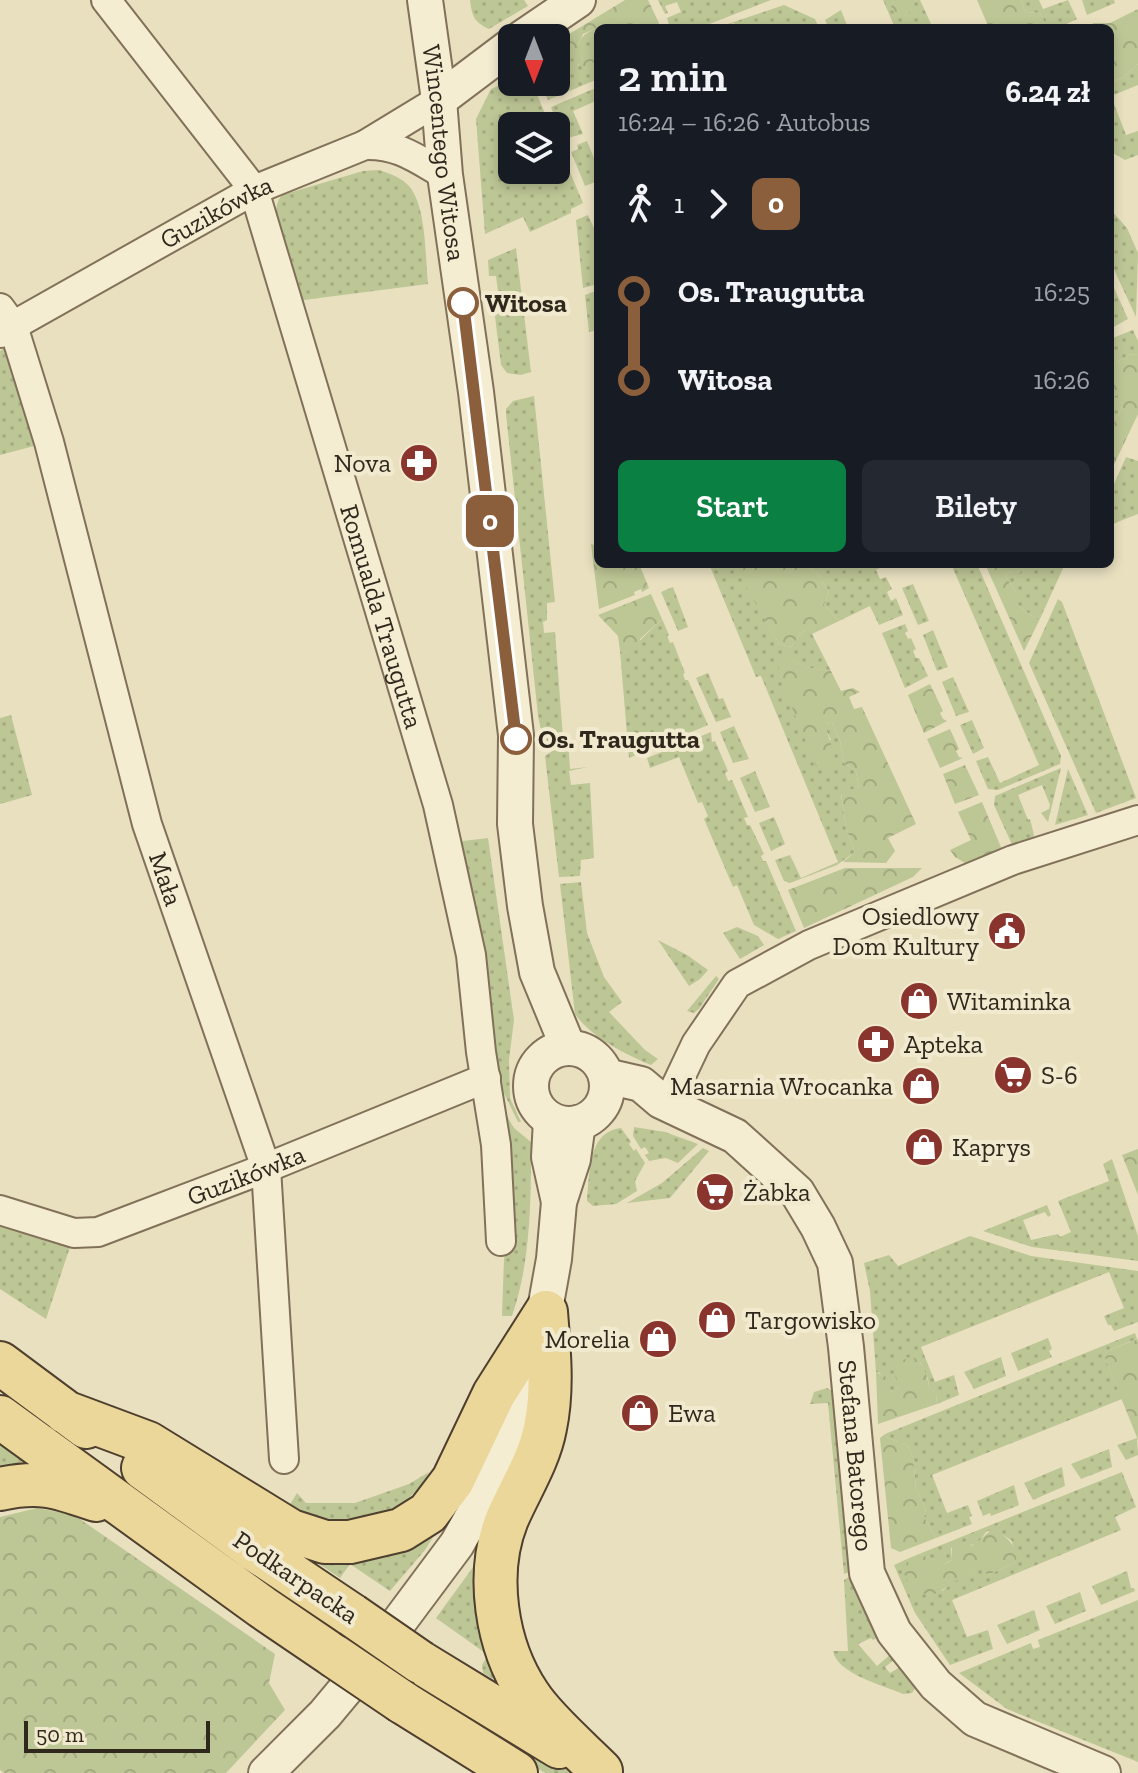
<!DOCTYPE html>
<html lang="pl">
<meta charset="utf-8">
<style>
:root{--surface:#171b24;--page:#242831;--text:#f1f3f6;--muted:#9ea1a6;--accent:#0b8043}
body{margin:0;font-family:"Zilla Slab",serif;background:var(--page);color:var(--text);height:100vh;display:flex;flex-direction:column;font-size:30px;white-space:nowrap}
*{box-sizing:border-box;margin:0}
p{font-size:26px;color:var(--muted)}
.icon{flex:none;width:44px;height:44px;fill:none;stroke:currentColor;stroke-width:2;stroke-linecap:round;stroke-linejoin:round}
.map{position:relative;flex:1;overflow:hidden}
.sheet{position:absolute;left:594px;top:24px;width:520px;height:544px;display:flex;flex-direction:column;background:var(--surface);border-radius:12px;box-shadow:0 4px 12px #0003}
.sheet>*{flex:none}
.badge{padding:0 16px;border-radius:12px;font-size:28px;line-height:52px}
.needle{width:52px;rotate:180deg}
.fabs{position:absolute;left:498px;top:24px;display:grid;gap:16px}
.fabs a{display:grid;place-items:center;width:72px;height:72px;border-radius:12px;background:var(--surface);box-shadow:0 4px 12px #0003;font-size:40px}
.scale{position:absolute;left:24px;bottom:20px;width:186px;box-sizing:border-box;padding-left:8px;border:4px solid #31281d;border-top:0;font-size:22px;line-height:28px;white-space:nowrap;color:#31281d;-webkit-text-stroke:6px #f2eace;paint-order:stroke}
.map>.badge{position:absolute;translate:-50% -50%;box-shadow:0 0 0 4px #fff}
.legs{display:flex;align-items:center;gap:12px;height:88px;padding:0 24px;font-size:26px}
.legs p{margin-inline-start:auto}
.overview{display:flex;align-items:center;justify-content:space-between;height:136px;padding:0 24px}
h1{font-size:44px;font-weight:600;line-height:60px}
.cta{display:flex;gap:16px;margin-top:auto;padding:16px 24px}
.cta a{flex:1;height:92px;border-radius:12px;background:var(--accent);color:#fff;font-size:32px;font-weight:600;line-height:92px;text-align:center}
.cta a+a{background:var(--page);color:var(--text)}
ul{padding:0 24px;list-style:none}
li{display:flex;align-items:center;gap:28px;height:88px;font-size:30px}
li i{display:grid;place-items:center;width:12px;height:100%;margin:0 10px;background:currentColor}
li i::after{content:'';width:20px;height:20px;margin:-10px;border:6px solid;border-radius:50%;background:var(--surface)}
li p{margin-inline-start:auto}
li:first-child i{background:linear-gradient(#0000 50%,currentColor 0)}
li:last-child i{background:linear-gradient(currentColor 50%,#0000 0)}
.map>svg:first-child{display:block}
</style>
<div class="map">
<svg width="1138" height="1773" viewBox="0 0 1138 1773">
<defs>
<pattern id="grass-dots" width="8" height="8" patternUnits="userSpaceOnUse" patternTransform="scale(2)"><rect width="8" height="8" fill="#bdc695"/><path d="M2 2h.1M6 6h.1" fill="none" stroke="#a3aa80" stroke-width="1.8" stroke-linecap="round"/></pattern>
<pattern id="forest-crowns" width="20" height="18" patternUnits="userSpaceOnUse" patternTransform="scale(2)"><rect width="20" height="18" fill="#bdc695"/><path d="M2 6a3 3 0 1 1 6 0M12 15a3 3 0 1 1 6 0" fill="none" stroke="#a3aa80"/></pattern>
</defs>
<rect width="100%" height="100%" fill="#e9e0c0"/>
<path fill="url(#grass-dots)" d="M470,0H524L528,6L489,29C474,22 472,16 470,0Z
M658,0H771L699,28H670L667,18L681,12L677,2L665,6L668,13L665,14Z
M883,0H893L892,9L907,15L916,0H920L933,28H895Z
M1021,0H1039L1043,9L1068,0L1077,19L1058,28H1047L1040,13L1025,12Z
M1082,0H1114L1115,3L1087,15Z
M784,5L815,19L819,28H737L734,23L716,28Z
M841,10L848,28H829L825,20Z
M603,25L606,28H598V79L548,100L544,92L553,89L557,81V51L571,53L579,66C577,38 578,36 603,25Z
M1138,64V85L1111,96L1126,135L1138,131V155L1125,160L1110,151V82L1123,78Z
M512,75V82H532L550,126H512V170H556V139L583,203L571,209V213L530,232L523,217L485,234L476,119L491,89L503,84Z
M598,87V100L573,111L583,134L563,139L551,107Z
M587,141L598,168V181L585,186L571,152L578,149L577,145Z
M379,170C389,173 399,177 407,184C427,203 425,257 428,284L296,301C289,277 264,215 282,195L363,171Z
M1110,209L1127,228L1138,253L1136,317L1110,261Z
M588,215L598,237V284L583,288L576,220Z
M516,248L531,372L521,375L507,373L501,365L492,292L498,291L496,276H489L488,260Z
M1110,279L1128,319L1110,329V322L1114,320L1110,310Z
M598,290V330L589,332L585,295Z
M1133,330L1138,341V355L1131,354L1110,366V339Z
M4,348L34,446L0,455V351Z
M1118,394L1123,405L1110,430V398Z
M534,396L555,602L547,603V620L543,622L544,633L555,632L563,738L545,752L538,715L506,414V409L513,401Z
M1126,457L1138,461V514L1110,525V493Z
M709,564H733L737,569L779,644L791,647L802,632L814,626L812,634L831,671L804,667L788,658L793,707L809,745L831,740L825,728L826,724L832,722L840,741L844,763L856,771L859,787L841,794L846,828L855,852L837,865L790,883L784,881L775,860L790,855L801,878L838,862L761,676L756,677Z
M804,564H880L882,567L876,570L880,579L886,577L892,589L887,592L891,601L896,598L903,615L879,625L870,606L839,621L824,605L829,591L817,573Z
M951,564H977L1061,756L1060,764L998,790L988,789L976,761L988,757L1000,783L1039,765Z
M1026,564H1065L1039,621L1016,604V593L1005,575L1010,571L1019,573Z
M913,584L929,621L918,625L902,588Z
M673,587L688,627L678,631L661,592Z
M1058,599L1062,602L1136,798L1096,813L1029,663Z
M662,619L669,635L667,636L670,643L673,642L685,673L683,674L685,680H688L708,725L629,758L620,651L627,653Z
M905,624L908,631L905,633L908,639L911,638L916,649L913,651L916,658H919L928,676L905,688L882,633Z
M933,630L948,667L937,671L923,635Z
M708,673L719,699L723,698L731,717L716,722L696,678Z
M953,677L969,712L956,716L942,682Z
M11,715L32,795L0,804V718Z
M972,720L984,748L973,754L960,725Z
M734,726L749,759L733,763L720,732Z
M711,732L712,742L715,741L728,771L725,773L728,781L732,780L748,817L744,818L747,825H750L764,854L761,856L763,861H766L796,931L778,939L754,925L737,885L733,887L704,819L708,816L702,802L698,803L679,757L650,768L647,758Z
M568,740L570,769L588,767L569,771L571,785L590,783L594,858L581,860L580,876L559,877L545,756Z
M1061,768L1048,822L1041,813L1049,809L1050,805L1042,785L1018,795L1028,820L1030,819L1034,835L1032,841L1014,849L994,805L995,796Z
M1068,769L1088,815L1055,825Z
M755,771L770,807L755,812L740,778Z
M774,817L785,844L771,851L759,823Z
M488,838L514,1020L509,1060L510,1098L521,1122H518L502,1089L494,1090L456,849L463,841Z
M581,882L587,933L604,977L622,1002L609,1012L645,1050L658,1059L651,1065C625,1054 592,1038 575,1014L560,884Z
M737,927L758,936L764,945L740,959L723,933Z
M658,940L687,955L708,970L700,979L689,986Z
M716,976L719,979L699,1009L694,1013L687,1011Z
M497,1099L514,1128L531,1142C531,1200 531,1261 512,1316H502L504,1259L508,1247L512,1200V1162Z
M634,1127L665,1132L698,1144L678,1163L666,1158L649,1161L645,1155L649,1153L645,1147L641,1149L633,1136Z
M621,1128L631,1142L629,1144L634,1151L636,1149L645,1163L635,1181L637,1191L616,1204L593,1206L587,1201C590,1174 587,1132 621,1128Z
M703,1148L709,1151L670,1198L627,1203L662,1183Z
M1112,1159L1138,1236V1261L1032,1247L983,1231L1047,1205L1051,1215L1048,1217L1045,1212L1023,1220L1031,1240L1058,1234L1060,1237L1071,1232L1058,1201L1109,1181L1103,1164Z
M0,1213L72,1241L46,1319L0,1289Z
M970,1236L1031,1256L1138,1271V1322L1114,1331L1111,1325H1108L1104,1316L1124,1308L1109,1272L921,1347L935,1382L954,1375L959,1395L937,1404L936,1393L929,1388L928,1379L920,1362L899,1387L891,1392L880,1373L876,1372L870,1291L864,1263L889,1255L898,1266Z
M1135,1333L1137,1339L1107,1351L1105,1358L1122,1399L932,1475L947,1513L968,1505L972,1516L969,1517L972,1524L936,1538L924,1517L926,1509L916,1489L913,1457L908,1446L888,1438L885,1434Z
M1048,1338L1052,1349L1049,1351L1052,1357L1018,1371L1011,1353Z
M1001,1357L1006,1376L974,1389L964,1372Z
M827,1388L834,1392C842,1451 837,1514 852,1571L844,1574L828,1403L810,1404L814,1392Z
M0,1435L56,1477L0,1479Z
M1137,1438L1138,1455L1126,1460L1117,1445Z
M1109,1449L1112,1467L1081,1479L1071,1464Z
M1062,1467L1065,1486L1033,1500L1024,1483Z
M429,1472C403,1523 336,1532 289,1506L297,1493L306,1503H355L409,1484Z
M1122,1472L1136,1507L1115,1517L1121,1530L952,1600L967,1637L988,1630L993,1649L950,1665L915,1613L894,1565L907,1559L942,1591L959,1578L981,1567L988,1575L1016,1562L1012,1541L1000,1533L987,1531L977,1544L951,1548L952,1560L944,1564L943,1560H935L919,1554Z
M1014,1485L1019,1505L991,1516L990,1513L983,1516L977,1501Z
M450,1510L425,1550L390,1591L350,1564L340,1578L296,1548Z
M484,1552L508,1688L483,1673L482,1665L488,1655L436,1618Z
M1127,1571L1131,1588H1134L1135,1591L1101,1605L1092,1586Z
M849,1577L855,1578L881,1636L873,1640L871,1638L858,1644L877,1666L891,1654L895,1659L885,1667L890,1673L900,1667L916,1687L912,1693L903,1694C883,1685 837,1674 833,1651H848L844,1580Z
M1080,1592L1086,1611L1055,1624L1046,1606Z
M1138,1600V1762L1007,1709L959,1673L1031,1643L1033,1649L1040,1647L1038,1640Z
M1034,1610L1040,1630L1007,1644L997,1625Z
M431,1687L572,1773H545L423,1698Z"/>
<path fill="url(#forest-crowns)" d="M625,0H648L659,23L656,28H607L603,25L583,34L578,45L595,47L598,57L591,69L575,63L571,53H556V42Z
M893,0H916L908,15L898,14L891,8Z
M977,0H1021L1025,12L1040,13L1046,25L1037,28H989Z
M1138,9V64L1123,78L1110,82V28H1092L1093,23H1110Z
M1131,354L1138,355V414L1110,473V430L1123,405L1118,395L1110,398V366Z
M591,544L598,546V564H639L649,588L642,592L641,589L634,592L635,595L599,609Z
M733,564H804L817,573L829,591L824,605L839,621L812,634L813,627L802,632L791,647L779,644Z
M985,564H1026L1019,574L1010,571L1005,575L1016,593V604L1039,621L1024,651Z
M651,594L662,619L640,639L639,647L627,653L620,651L618,636L598,615Z
M788,658L805,667L831,671L841,691L853,688L860,692L849,697L854,709L862,707L916,824L888,838L895,851L886,863L843,862L855,852L846,828L841,793L859,787L856,771L844,763L840,741L832,722L826,724V728L837,764L826,774L816,766L778,674L780,661Z
M930,684L943,711L940,713L943,719L947,721L924,733L908,695Z
M950,729L959,749L956,751L959,757L963,758L940,768L927,739Z
M965,765L979,795L955,804L943,774Z
M982,802L1003,852L965,863L955,857L950,850L971,840L958,812Z
M845,868H922L913,877L804,928L788,890Z
M1138,1149V1195L1122,1155Z
M1138,1339V1440L1105,1358L1107,1351Z
M915,1358C924,1365 928,1377 929,1388L936,1393L937,1404L878,1424L876,1372L886,1377L891,1392L899,1387L894,1372L899,1360Z
M885,1434L888,1438L908,1446L913,1457L916,1489L926,1509L924,1517L936,1538L900,1552L891,1548L880,1438Z
M37,1508L74,1515L275,1654L269,1683L285,1710L226,1773H4L0,1770V1517Z
M996,1528C1007,1540 1018,1544 1016,1562L988,1575L981,1568C962,1574 948,1589 930,1596L910,1588L904,1573L909,1562L907,1559L919,1554L935,1560L943,1559L945,1564L952,1560V1545L969,1541L971,1546C981,1542 985,1532 996,1528Z"/>
<g fill="none" stroke-linecap="round" stroke-linejoin="round">
<defs>
<g id="minor">
<path id="s1" d="M106,0L254,190L438,805L471,955L481,1052L496,1145L501,1241"/>
<path d="M365,145C399,144 417,159 445,175"/>
<path id="s2" d="M0,308L13,326L49,442L147,824L266,1168L284,1459"/>
<path id="s3" d="M0,333L254,190L365,145L439,100"/>
<path d="M668,1103L696,1044L737,984L809,945L1013,860L1138,820"/>
<path id="s4" d="M0,1210L74,1233L98,1232L266,1168L486,1078"/>
</g>
<g id="tertiary">
<path id="s5" d="M425,0L439,100L445,175L476,392L516,735L515,824L525,906L537,972L568,1047"/>
<path d="M522,38L578,0"/>
<path d="M439,100L512,45"/>
<circle cx="569" cy="1086" r="38"/>
<path id="s6" d="M606,1076L641,1084L661,1101L735,1136L797,1192L818,1227L835,1263L846,1347L867,1573L894,1632L936,1685L975,1719L1103,1773"/>
<path d="M551,1120L549,1157L559,1202"/>
<path d="M266,1773L325,1714L375,1654L457,1544L484,1496L522,1407L535,1365L554,1259L559,1202L573,1159L578,1123"/>
</g>
<path id="primary" d="M546,1312C549,1350 553,1390 545,1428C539,1460 520,1489 507,1519C485,1574 496,1646 529,1695C544,1719 580,1750 601,1771
M0,1363L86,1427
M65,1412L148,1443L291,1531L325,1542H350L401,1530L428,1513L453,1480L494,1394L546,1312
M0,1417L262,1607L334,1656
M143,1468L255,1550L352,1615
M0,1489C41,1480 58,1487 96,1500
M420,1662L559,1747
M402,1702L516,1773"/>
</defs>
<use href="#minor" stroke="#817159" stroke-width="32"/>
<use href="#tertiary" stroke="#817159" stroke-width="38"/>
<use href="#primary" stroke="#4e3f2e" stroke-width="46"/>
<use href="#minor" stroke="#f5edd2" stroke-width="28"/>
<use href="#tertiary" stroke="#f5edd2" stroke-width="34"/>
<use href="#primary" stroke="#ebd799" stroke-width="42"/>
<defs>
<path id="primary-bridge" d="M352,1615L420,1662
M334,1656L402,1702"/>
</defs>
<use href="#primary-bridge" stroke="#4e3f2e" stroke-width="46" stroke-linecap="butt"/>
<use href="#primary-bridge" stroke="#ebd799" stroke-width="42"/>
</g>
<g fill="none" stroke-linecap="round" stroke-linejoin="round">
<defs>
<path id="line-1" d="M463,303L516,739"/>
</defs>
<use href="#line-1" stroke="#fff" stroke-width="18"/>
<use href="#line-1" stroke="#8b5e3c" stroke-width="12"/>
</g>
<defs>
<symbol id="pharmacy-disc" viewBox="-11 -11 22 22"><circle r="9.5" fill="#8a342e" stroke="#f2eace"/><path d="M-2-6h4v4h4v4h-4v4h-4v-4h-4v-4h4Z" fill="#fff"/></symbol>
<symbol id="civic-disc" viewBox="-11 -11 22 22"><circle r="9.5" fill="#8a342e" stroke="#f2eace"/><path d="M-.6-6.5H3V-4.5H.6V-3L4-1V1h2V6H-6V1h2V-1L-.6-3ZM-1.2 2.5V6h2.4V2.5Z" fill="#fff"/></symbol>
<symbol id="shop-disc" viewBox="-11 -11 22 22"><circle r="9.5" fill="#8a342e" stroke="#f2eace"/><path d="M-5-2.5h2.3a2.7 3.5 0 0 1 5.4 0H5L5.5 6h-11ZM-1.5-2.5h3a1.5 2.3 0 0 0-3 0Z" fill="#fff"/></symbol>
<symbol id="supermarket-disc" viewBox="-11 -11 22 22"><circle r="9.5" fill="#8a342e" stroke="#f2eace"/><path d="M-6-5.5h2.5l.6 2H6L4.5 2H-2.5L-4.4-4H-6ZM-1.5 3.2a1.3 1.3 0 1 0 .1 0ZM3 3.2a1.3 1.3 0 1 0 .1 0Z" fill="#fff"/></symbol>
</defs>
<g fill-rule="evenodd">
<use href="#pharmacy-disc" x="397" y="441" width="44" height="44"/>
<use href="#civic-disc" x="985" y="909" width="44" height="44"/>
<use href="#shop-disc" x="897" y="979" width="44" height="44"/>
<use href="#pharmacy-disc" x="854" y="1022" width="44" height="44"/>
<use href="#supermarket-disc" x="991" y="1053" width="44" height="44"/>
<use href="#shop-disc" x="899" y="1064" width="44" height="44"/>
<use href="#shop-disc" x="902" y="1125" width="44" height="44"/>
<use href="#supermarket-disc" x="693" y="1170" width="44" height="44"/>
<use href="#shop-disc" x="695" y="1298" width="44" height="44"/>
<use href="#shop-disc" x="636" y="1317" width="44" height="44"/>
<use href="#shop-disc" x="618" y="1391" width="44" height="44"/>
</g>
<g fill="#fff" stroke="#8b5e3c" stroke-width="4">
<circle cx="463" cy="303" r="14"/>
<circle cx="516" cy="739" r="14"/>
</g>
<g text-anchor="middle" stroke-width="8" stroke-linejoin="round" paint-order="stroke">
<g font-size="26" fill="#31281d" stroke="#f2eace">
<text dy="9" stroke="none"><textPath href="#s5" startOffset="154">Wincentego Witosa</textPath></text>
<text dy="9" stroke="none"><textPath href="#s3" startOffset="248">Guzikówka</textPath></text>
<text dy="9" stroke="none"><textPath href="#s1" startOffset="686">Romualda Traugutta</textPath></text>
<text dy="9" stroke="none"><textPath href="#s2" startOffset="596">Mała</textPath></text>
<text dy="9" stroke="none"><textPath href="#s4" startOffset="260">Guzikówka</textPath></text>
<text dy="9" stroke="none"><textPath href="#s6" startOffset="502">Stefana Batorego</textPath></text>
<text transform="translate(296 1577) rotate(34)" y="9">Podkarpacka</text>
</g>
<g font-size="26" font-weight="bold" fill="#31281d" stroke="#f2eace" text-anchor="start">
<text x="485" y="312">Witosa</text>
<text x="538" y="748">Os. Traugutta</text>
</g>
<g font-size="26" fill="#31281d" stroke="#f2eace" text-anchor="start">
<text x="391" y="472" text-anchor="end">Nova</text>
<text x="979" y="925" text-anchor="end">Osiedlowy<tspan x="979" dy="30">Dom Kultury</tspan></text>
<text x="947" y="1010">Witaminka</text>
<text x="904" y="1053">Apteka</text>
<text x="1041" y="1084">S-6</text>
<text x="893" y="1095" text-anchor="end">Masarnia Wrocanka</text>
<text x="952" y="1156">Kaprys</text>
<text x="743" y="1201">Żabka</text>
<text x="745" y="1329">Targowisko</text>
<text x="630" y="1348" text-anchor="end">Morelia</text>
<text x="668" y="1422">Ewa</text>
</g>
</g>
</svg>
<div class="fabs">
<a><svg class="needle" viewBox="-14 -14 28 28"><path d="M0-13l5 13h-10z" fill="#e53935"/><path d="M0 13l5-13h-10z" fill="#9ea1a6"/></svg></a>
<a><svg class="icon" aria-label="layers" viewBox="0 0 24 24"><path d="M12 4l9 5-9 5-9-5zM3 14l9 5 9-5"/></svg></a>
</div>
<div class="scale">50 m</div>
<b class="badge" style="left:490px;top:521px;background:#8b5e3c;color:#fff">0</b>
<section class="sheet">
<div class="overview"><div><h1>2 min</h1><p>16:24 – 16:26 · Autobus</p></div><b>6.24 zł</b></div>
<div class="legs"><svg class="icon" aria-label="walk" viewBox="0 0 24 24"><circle cx="13" cy="4" r="2"/><path d="M13 8l-2 6 4 7M11 14l-3 7M7 12l3-4h3l4 4"/></svg>1<svg class="icon" aria-label="forward" viewBox="0 0 24 24"><path d="M9 5l7 7-7 7"/></svg><b class="badge" style="background:#8b5e3c;color:#fff">0</b></div>
<ul>
<li><i style="color:#8b5e3c"></i><b>Os. Traugutta</b><p>16:25</p></li>
<li><i style="color:#8b5e3c"></i><b>Witosa</b><p>16:26</p></li>
</ul>
<div class="cta"><a>Start</a><a>Bilety</a></div>
</section>
</div>
